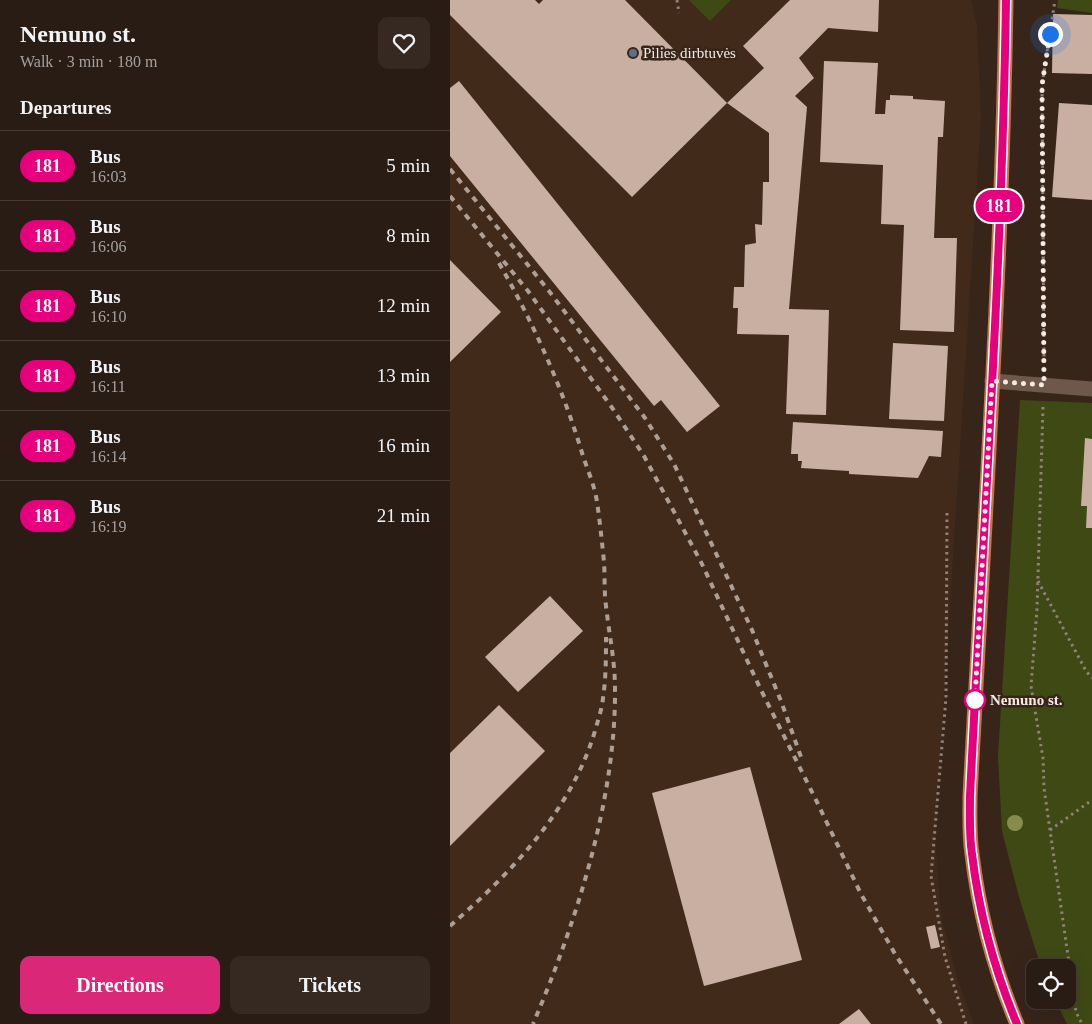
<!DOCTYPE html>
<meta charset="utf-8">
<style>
:root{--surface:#291c14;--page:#352922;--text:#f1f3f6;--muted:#a5a1a0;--line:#453a34;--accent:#db2777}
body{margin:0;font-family:"Times New Roman",serif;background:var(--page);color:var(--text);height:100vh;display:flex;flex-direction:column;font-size:19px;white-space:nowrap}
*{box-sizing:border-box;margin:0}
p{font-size:16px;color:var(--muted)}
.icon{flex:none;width:28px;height:28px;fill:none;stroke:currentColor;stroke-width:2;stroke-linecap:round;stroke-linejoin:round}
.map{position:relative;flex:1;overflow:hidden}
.sheet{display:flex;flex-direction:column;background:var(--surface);width:450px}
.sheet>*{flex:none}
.badge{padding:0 10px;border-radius:16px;font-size:18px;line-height:32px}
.controls{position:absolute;left:576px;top:959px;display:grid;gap:10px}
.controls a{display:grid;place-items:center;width:50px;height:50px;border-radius:10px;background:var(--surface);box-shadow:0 5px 20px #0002,0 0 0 1px var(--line);font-size:25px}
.you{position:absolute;width:25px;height:25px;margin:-12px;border:4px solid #fff;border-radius:50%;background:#1a73e8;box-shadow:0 0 0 8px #1a73e833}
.map>.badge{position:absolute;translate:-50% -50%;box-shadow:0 0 0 2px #fff}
h2{padding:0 20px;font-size:19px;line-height:45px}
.round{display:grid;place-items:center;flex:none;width:52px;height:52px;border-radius:10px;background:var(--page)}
.headline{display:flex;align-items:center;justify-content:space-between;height:85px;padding:0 20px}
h1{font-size:24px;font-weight:700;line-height:38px}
.cta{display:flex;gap:10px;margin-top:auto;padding:10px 20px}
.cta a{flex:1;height:58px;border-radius:10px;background:var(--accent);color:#fff;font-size:20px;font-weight:700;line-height:58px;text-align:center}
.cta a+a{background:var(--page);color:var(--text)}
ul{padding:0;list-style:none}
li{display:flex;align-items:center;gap:15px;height:70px;padding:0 20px;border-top:1px solid var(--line)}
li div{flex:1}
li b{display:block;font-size:19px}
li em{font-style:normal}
li .badge{min-width:55px;font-weight:700;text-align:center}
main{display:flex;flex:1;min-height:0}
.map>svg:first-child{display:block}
</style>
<main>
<section class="sheet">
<div class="headline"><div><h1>Nemuno st.</h1><p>Walk · 3 min · 180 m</p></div><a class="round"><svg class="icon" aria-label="heart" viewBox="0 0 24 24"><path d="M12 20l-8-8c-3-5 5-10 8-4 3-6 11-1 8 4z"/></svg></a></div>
<h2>Departures</h2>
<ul>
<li><span class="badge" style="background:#e6007e;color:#fff">181</span><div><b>Bus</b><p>16:03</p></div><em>5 min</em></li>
<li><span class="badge" style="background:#e6007e;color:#fff">181</span><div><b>Bus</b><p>16:06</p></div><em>8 min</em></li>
<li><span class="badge" style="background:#e6007e;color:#fff">181</span><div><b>Bus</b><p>16:10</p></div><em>12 min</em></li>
<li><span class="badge" style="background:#e6007e;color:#fff">181</span><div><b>Bus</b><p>16:11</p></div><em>13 min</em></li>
<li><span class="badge" style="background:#e6007e;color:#fff">181</span><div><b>Bus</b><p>16:14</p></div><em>16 min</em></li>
<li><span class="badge" style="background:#e6007e;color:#fff">181</span><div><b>Bus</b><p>16:19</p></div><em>21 min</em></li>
</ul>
<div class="cta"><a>Directions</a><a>Tickets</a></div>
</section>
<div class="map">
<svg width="642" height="1024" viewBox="0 0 642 1024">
<rect width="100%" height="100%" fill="#37251a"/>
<path fill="#422a1b" d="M0,0H521L527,27L531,118L485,838L491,916L509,984L524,1024H0Z"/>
<path fill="#3e4914" d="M239,0H281L260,21Z
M608,0H642V13L607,8Z
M570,400L642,403V1024H617L605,1000H618V968L591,967L569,897L552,831L548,756Z"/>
<path fill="#c8afa2" d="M0,0H85L89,4L93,0H175L277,103L182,197L0,15Z
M340,0H429L428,32L378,28L349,58L364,78L345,96L357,107L339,309L379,310L376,415L336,414L339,335L287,334L288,308H283L284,287H294L295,245L306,243L305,224L312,225L313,182H319V133L277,103L314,68L293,46Z
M603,14L642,15V74L602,73Z
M374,61L428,63L425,114H435L436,100H440V95L463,96V99L495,101L493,137H488L484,238H507L504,332L450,330L454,225L431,224L433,165L370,162Z
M9,81L270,406L237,432L211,400L204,406L0,156V88Z
M609,103L642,105V200L602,197Z
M0,260L51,312L0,362Z
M443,343L498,346L494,421L439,419Z
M343,422L493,431L491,457L479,456L468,478L399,474V471L351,468L352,461H348V454H341Z
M635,438L642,439V528H636L637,506H631Z
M100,596L133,631L68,692L35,657Z
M49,705L95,751L0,846V753Z
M300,767L352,960L254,986L202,793Z
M485,925L490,947L481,949L476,927Z
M409,1009L421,1024H389Z"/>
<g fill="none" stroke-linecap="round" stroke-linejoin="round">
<path stroke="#918178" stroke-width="3" stroke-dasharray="2.5 4" stroke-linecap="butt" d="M227,0L229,13
M594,363L592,85L605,0
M593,407L587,609L581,686L593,758L594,788L626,1012L632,1024
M497,513L496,698L481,876L495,957L516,1024
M588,581L636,671L642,678
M600,830L642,800"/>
<path stroke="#6e584c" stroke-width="15" d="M542,381L642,389"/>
<path stroke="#c37548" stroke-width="15" d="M556,0C552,265 534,531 520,796C520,815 519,835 522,854C529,913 544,969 567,1024"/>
<path stroke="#ad9f96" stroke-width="4" stroke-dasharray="6 6" stroke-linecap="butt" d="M0,169L99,291L161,373L195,418L224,464L302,630L331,701L351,757
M0,196L78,291L163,409L194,456L251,562L311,690L367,802L411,894L445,954L491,1024
M49,263C84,324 113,389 133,456C138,471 145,487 147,502C150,522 152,542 154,562C155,576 154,591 156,606C159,634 165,660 165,689C166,799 126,923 83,1024
M0,926C61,873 121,811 145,731C148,720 152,709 153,698C156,678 156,657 156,637"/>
</g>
<circle fill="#878c4c" cx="565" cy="823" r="8"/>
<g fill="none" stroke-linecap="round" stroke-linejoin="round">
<defs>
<path id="line" d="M556,0C552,266 533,531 520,796C520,815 519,835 522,854C529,913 544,969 567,1024"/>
</defs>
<use href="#line" stroke="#fff" stroke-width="11"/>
<use href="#line" stroke="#e6007e" stroke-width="8"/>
<path stroke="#f6eae2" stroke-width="5" stroke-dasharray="0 9" d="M525,700L542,381L594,385L592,85L600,34"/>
</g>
<circle fill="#5c6f8a" stroke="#37251a" stroke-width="2" cx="183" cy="53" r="5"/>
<circle fill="#fff" stroke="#e6007e" stroke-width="2.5" cx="525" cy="700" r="10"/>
<g text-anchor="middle" stroke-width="5" stroke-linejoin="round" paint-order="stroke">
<g font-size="15" fill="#f6eae2" stroke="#37251a" text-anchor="start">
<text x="193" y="58">Pilies dirbtuvės</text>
</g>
<g font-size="15" font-weight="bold" fill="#f6eae2" stroke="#37251a" text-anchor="start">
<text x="540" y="705">Nemuno st.</text>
</g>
</g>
</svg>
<div class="controls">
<a><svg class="icon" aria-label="locate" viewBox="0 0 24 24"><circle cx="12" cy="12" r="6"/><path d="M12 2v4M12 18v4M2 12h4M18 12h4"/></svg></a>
</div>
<div class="you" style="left:600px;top:34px"></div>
<b class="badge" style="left:549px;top:206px;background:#e6007e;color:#fff">181</b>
</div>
</main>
